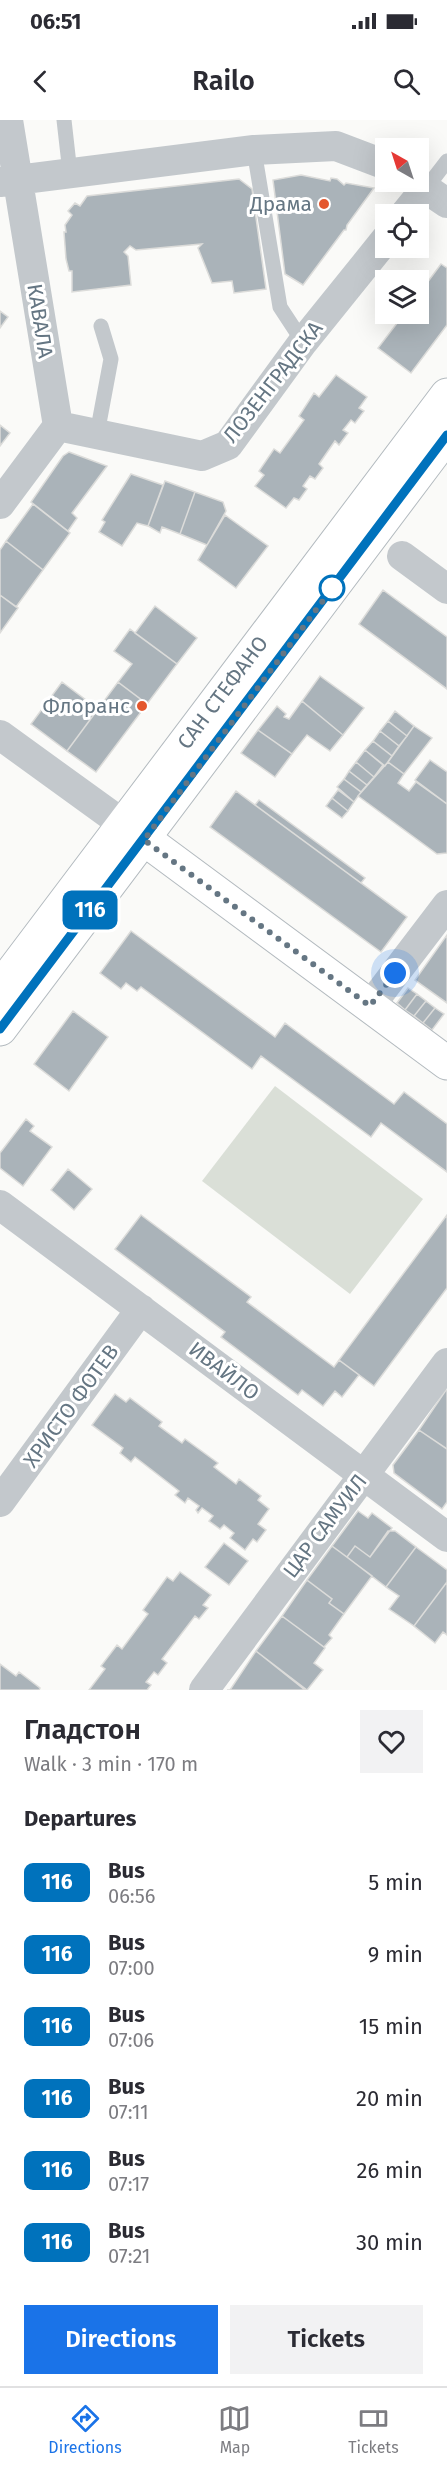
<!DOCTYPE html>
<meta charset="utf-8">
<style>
:root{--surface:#fff;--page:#f2f2f3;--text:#2b2b33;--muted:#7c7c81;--line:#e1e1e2;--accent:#1a73e8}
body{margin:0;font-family:"Fira Sans",sans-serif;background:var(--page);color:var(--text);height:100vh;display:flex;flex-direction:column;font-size:22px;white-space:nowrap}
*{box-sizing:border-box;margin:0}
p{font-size:20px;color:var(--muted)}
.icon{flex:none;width:33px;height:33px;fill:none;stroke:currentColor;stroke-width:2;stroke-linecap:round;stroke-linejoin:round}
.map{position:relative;height:1570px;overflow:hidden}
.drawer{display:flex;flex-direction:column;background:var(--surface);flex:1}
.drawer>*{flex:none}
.badge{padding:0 12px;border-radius:9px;font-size:21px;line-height:39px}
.needle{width:39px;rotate:321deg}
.controls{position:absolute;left:375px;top:18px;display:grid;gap:12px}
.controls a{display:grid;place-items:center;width:54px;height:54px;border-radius:0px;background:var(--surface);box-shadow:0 6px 24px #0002;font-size:30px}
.you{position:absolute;width:30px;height:30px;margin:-15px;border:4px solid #fff;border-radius:50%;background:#1a73e8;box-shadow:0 0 0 9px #1a73e833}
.map>.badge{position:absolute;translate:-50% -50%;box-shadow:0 0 0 3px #fff}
h2{padding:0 24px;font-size:22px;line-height:54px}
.round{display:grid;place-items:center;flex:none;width:63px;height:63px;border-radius:0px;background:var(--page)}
.headline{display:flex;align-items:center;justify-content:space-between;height:102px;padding:0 24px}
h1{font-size:28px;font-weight:600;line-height:45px}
.cta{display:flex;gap:12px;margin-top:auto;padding:12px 24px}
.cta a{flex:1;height:69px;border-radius:0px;background:var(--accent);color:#fff;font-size:24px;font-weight:600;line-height:69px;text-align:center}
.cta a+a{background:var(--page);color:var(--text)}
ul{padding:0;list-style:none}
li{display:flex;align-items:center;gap:18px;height:72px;padding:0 24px}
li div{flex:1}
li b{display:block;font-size:22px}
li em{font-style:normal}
li .badge{min-width:66px;font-weight:700;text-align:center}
.status{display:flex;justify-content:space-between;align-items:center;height:42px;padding:0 30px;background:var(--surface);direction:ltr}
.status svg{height:16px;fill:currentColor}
header{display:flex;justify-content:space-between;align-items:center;height:78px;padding:0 24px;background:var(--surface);font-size:27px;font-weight:600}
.tabs{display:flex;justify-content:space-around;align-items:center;height:84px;border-top:2px solid var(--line);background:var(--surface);font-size:16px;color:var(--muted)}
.tabs a{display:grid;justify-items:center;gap:3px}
.tabs .on{color:var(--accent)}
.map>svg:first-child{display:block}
</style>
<div class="status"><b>06:51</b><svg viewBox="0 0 49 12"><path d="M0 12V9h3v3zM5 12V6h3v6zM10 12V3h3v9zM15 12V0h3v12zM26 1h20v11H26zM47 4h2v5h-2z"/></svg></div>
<header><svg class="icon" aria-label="back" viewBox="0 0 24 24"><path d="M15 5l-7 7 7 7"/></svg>Railo<svg class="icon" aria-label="search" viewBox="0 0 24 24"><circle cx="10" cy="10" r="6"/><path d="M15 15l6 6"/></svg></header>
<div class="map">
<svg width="447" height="1570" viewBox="0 0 447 1570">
<rect width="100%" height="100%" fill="#fafaf8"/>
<path fill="#dadfd7" d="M275,966L423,1079L350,1174L202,1061Z"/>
<path fill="#aab3b9" stroke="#dcdcda" stroke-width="1.5" d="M301,55L330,61L331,58L337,59L344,65L346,63L374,68L347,105L346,110H344L303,165L285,154L273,60Z
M239,59L252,69L266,169L234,173L232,161L212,163L198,128L202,124L136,130L130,126L124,132L128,136L131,165L72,172V151H69L66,139L64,112H66L65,105L72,95L68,91L75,83L80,86L87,76Z
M441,144L447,148V205L411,253L378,228L404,194H418V175Z
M0,191L8,197L0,208Z
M336,255L367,277L359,288L364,291L355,303L351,300L343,310L348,313L339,325L335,321L319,344L323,348L315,359L310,356L303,366L307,369L299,380L294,378L286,388L255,366L264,355L259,351L274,329L280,333L304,300L299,296L314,273L319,277Z
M0,305L10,313L0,326Z
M69,332L107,346L72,393L77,398L68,411L31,382L63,336Z
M131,354L163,365L148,406L137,403L122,426L99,412L105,402L102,400Z
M165,361L195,372L180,414L162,407L160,413L148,406Z
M195,372L223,382L226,391L207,425L180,414Z
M33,384L70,413L43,450L6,421Z
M225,395L268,426L236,468L198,440Z
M6,421L43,450L16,487L0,475V430Z
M383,470L447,517V569L359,504Z
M0,475L18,488L0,513Z
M155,486L197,518L177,544L135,513Z
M130,509L177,544L147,584L118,562L132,544L114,531Z
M320,556L364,588L343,615L302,581Z
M62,562L98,589L67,631L31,604Z
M118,562L147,584L96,652L67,631Z
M302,581L343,615L330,631L307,615L292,634L258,610L277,586L286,594L284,597L289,599Z
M395,591L414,606L407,616L388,601Z
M388,601L407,616L399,626L380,611Z
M414,606L432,618L404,654L388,642Z
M258,610L292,634L275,657L241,633Z
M380,611L399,626L392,636L373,621Z
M373,621L392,636L385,646L365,630Z
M365,630L383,645L374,657L356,642Z
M430,640L447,652V684L415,660Z
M356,642L374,657L367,665L349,651Z
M388,642L404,654L398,663L409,671L416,662L447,684V733L437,734L358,676Z
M349,651L367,665L361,672L344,659Z
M344,659L361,672L354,682L337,667Z
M338,670L354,682L348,691L332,678Z
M236,671L407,797L381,832L210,707Z
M332,678L348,691L342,698L326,686Z
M259,680L365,758L361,763L255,685Z
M131,811L275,917L285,903L394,984L404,972L447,1004V1052L381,1003L371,1017L261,936L252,949L141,867L137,871L126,863L121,869L100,853Z
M447,815V883L415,860Z
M408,868L417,874L405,890L397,883Z
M417,874L426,881L414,896L405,890Z
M426,881L435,888L423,903L414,896Z
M435,888L444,894L432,910L423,903Z
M73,891L108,917L69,971L34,944Z
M26,999L34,1006L30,1011L52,1027L23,1066L0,1048V1033Z
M68,1049L92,1069L74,1090L51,1070Z
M141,1095L251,1177L247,1182L334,1247L339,1240L359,1255L342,1277L335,1271L323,1286L302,1270L298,1275L221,1217L225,1212L115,1129Z
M447,1095V1168L374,1266L339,1240Z
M446,1270L447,1271V1329L419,1310Z
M115,1274L126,1282L130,1278L162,1302L159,1306L182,1323L185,1319L218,1343L214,1347L236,1364L239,1359L261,1376L258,1380L269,1389L258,1404L266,1410L257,1422L253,1419L245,1430L230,1418L234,1413L224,1405L220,1409L209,1401L213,1396L202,1388L198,1393L196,1390L199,1386L188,1378L185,1383L175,1375L179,1371L135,1337L131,1342L120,1333L123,1328L92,1305Z
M419,1310L447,1329V1382L442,1389L394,1353L393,1345Z
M358,1391L368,1398L372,1393L392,1408L370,1437L355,1426L347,1437L332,1426Z
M388,1411H395L416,1427L386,1467L347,1437L355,1426L370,1437Z
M224,1423L248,1441L229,1465L205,1447Z
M332,1426L372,1456L344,1494L329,1483L332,1479L307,1460Z
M416,1427L447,1450V1462L414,1506L389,1489L399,1476L386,1467Z
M180,1452L211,1475L203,1485L208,1488L199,1499L195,1496L162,1539L167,1543L158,1555L154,1552L146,1562L151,1565L147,1570H89L105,1549L101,1546L117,1525L122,1529L148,1494L143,1490L167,1457L173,1461Z
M307,1460L332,1479L329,1483L344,1494L329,1515L332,1518L324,1527L282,1496Z
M447,1462V1515L443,1512L435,1523L414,1506Z
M282,1496L325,1528L314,1543L323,1550L307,1570L256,1531Z
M256,1531L305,1570H227H230Z
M0,1544L16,1556L19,1552L40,1568L39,1570H0Z"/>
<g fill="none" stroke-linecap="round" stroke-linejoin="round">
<defs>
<g id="secondary">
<path d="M128,707L447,943"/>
<path id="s1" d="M0,868L447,275"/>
<path d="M0,909L447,315"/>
</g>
</defs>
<use href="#secondary" stroke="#b3babf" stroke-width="35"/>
<path stroke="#c3c8cc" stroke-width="15" d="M64,0L70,53
M254,30L280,187L303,222
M427,67L447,41
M97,314L111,239L101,206"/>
<path stroke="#c3c8cc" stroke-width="30" d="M0,62L254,30L336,26L386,45
M416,62L447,83
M405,94L427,67
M58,306L202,336L228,325L303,222L386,119
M0,384L58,306L8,0
M402,436L447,469
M0,615L123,704
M370,886L447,785
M0,1085L447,1417
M0,1382L141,1189
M204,1570L447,1243"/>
<use href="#secondary" stroke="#fff" stroke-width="33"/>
</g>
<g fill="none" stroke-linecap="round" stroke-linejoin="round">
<defs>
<path id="line" d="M0,909L447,315"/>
</defs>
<use href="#line" stroke="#fff" stroke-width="14"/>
<use href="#line" stroke="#0072bc" stroke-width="9"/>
<path stroke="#657683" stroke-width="6" stroke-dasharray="0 10.8" d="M332,468L337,462L144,720L370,886L395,853"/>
</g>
<g fill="#e4572e" stroke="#fff" stroke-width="2">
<circle cx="324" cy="84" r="6"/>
<circle cx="142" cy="586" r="6"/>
</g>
<circle fill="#fff" stroke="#0072bc" stroke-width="3" cx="332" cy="468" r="12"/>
<g text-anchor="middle" stroke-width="6" stroke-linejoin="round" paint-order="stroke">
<g font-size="21" fill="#657683" stroke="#fff" text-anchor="end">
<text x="312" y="91">Драма</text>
<text x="130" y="593">Флоранс</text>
</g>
<g font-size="21" fill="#657683" stroke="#fff">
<text transform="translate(40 201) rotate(81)" y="7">КАВАЛА</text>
<text transform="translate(273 262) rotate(-52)" y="7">ЛОЗЕНГРАДСКА</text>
<text dy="7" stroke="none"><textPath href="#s1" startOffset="370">САН СТЕФАНО</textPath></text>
<text transform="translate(224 1251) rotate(37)" y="7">ИВАЙЛО</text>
<text transform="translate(71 1286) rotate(-54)" y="7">ХРИСТО ФОТЕВ</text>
<text transform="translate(325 1406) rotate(-53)" y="7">ЦАР САМУИЛ</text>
</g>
</g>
</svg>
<div class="controls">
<a><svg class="needle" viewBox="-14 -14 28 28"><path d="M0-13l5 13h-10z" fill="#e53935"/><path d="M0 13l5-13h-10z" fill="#7c7c81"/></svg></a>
<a><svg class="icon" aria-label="locate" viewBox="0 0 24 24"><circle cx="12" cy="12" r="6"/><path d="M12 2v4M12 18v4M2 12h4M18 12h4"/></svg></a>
<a><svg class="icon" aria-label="layers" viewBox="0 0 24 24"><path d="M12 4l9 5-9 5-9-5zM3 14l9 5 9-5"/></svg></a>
</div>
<div class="you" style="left:395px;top:853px"></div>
<b class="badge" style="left:90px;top:790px;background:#0072bc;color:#fff">116</b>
</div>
<section class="drawer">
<div class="headline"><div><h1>Гладстон</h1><p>Walk · 3 min · 170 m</p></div><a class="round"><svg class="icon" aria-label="heart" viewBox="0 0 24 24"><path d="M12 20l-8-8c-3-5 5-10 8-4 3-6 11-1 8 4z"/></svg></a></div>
<h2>Departures</h2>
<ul>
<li><span class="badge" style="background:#0072bc;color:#fff">116</span><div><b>Bus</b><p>06:56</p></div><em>5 min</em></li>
<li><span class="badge" style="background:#0072bc;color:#fff">116</span><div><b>Bus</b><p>07:00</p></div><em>9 min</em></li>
<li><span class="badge" style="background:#0072bc;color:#fff">116</span><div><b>Bus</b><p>07:06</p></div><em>15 min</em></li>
<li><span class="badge" style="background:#0072bc;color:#fff">116</span><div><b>Bus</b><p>07:11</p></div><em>20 min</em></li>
<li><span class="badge" style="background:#0072bc;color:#fff">116</span><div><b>Bus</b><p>07:17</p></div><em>26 min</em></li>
<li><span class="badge" style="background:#0072bc;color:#fff">116</span><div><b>Bus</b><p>07:21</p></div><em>30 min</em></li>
</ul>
<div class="cta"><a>Directions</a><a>Tickets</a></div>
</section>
<nav class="tabs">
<a class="on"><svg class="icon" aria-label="directions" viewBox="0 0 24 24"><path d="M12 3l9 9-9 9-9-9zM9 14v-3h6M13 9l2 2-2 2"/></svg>Directions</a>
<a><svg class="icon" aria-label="map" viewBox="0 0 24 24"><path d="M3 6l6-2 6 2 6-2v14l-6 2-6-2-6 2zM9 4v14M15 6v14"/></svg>Map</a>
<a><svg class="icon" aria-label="tickets" viewBox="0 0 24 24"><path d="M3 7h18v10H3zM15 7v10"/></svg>Tickets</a>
</nav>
